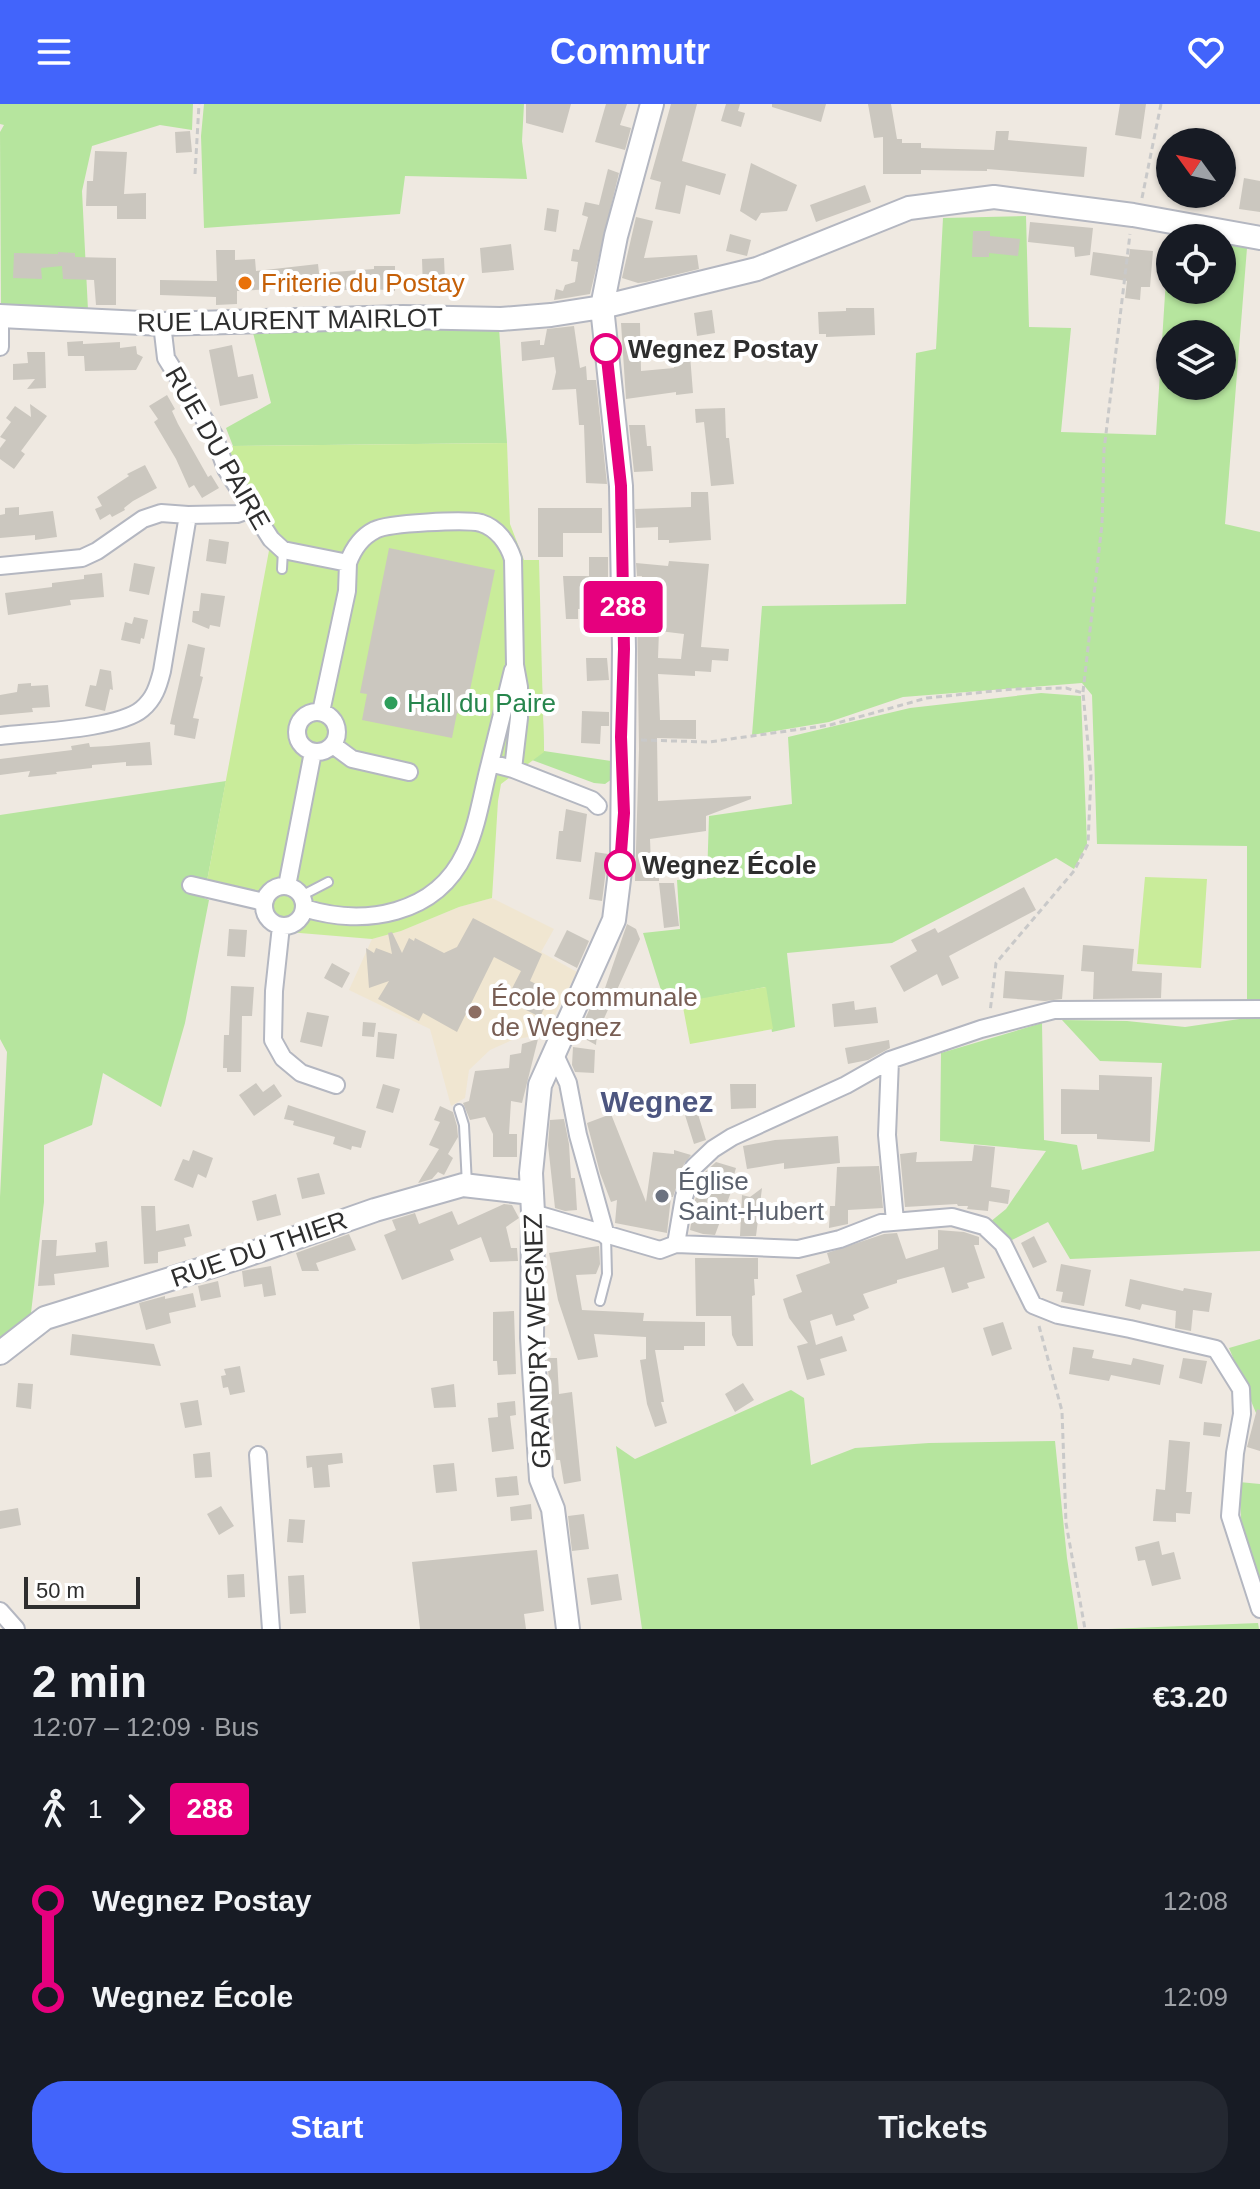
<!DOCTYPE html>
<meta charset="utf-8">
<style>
:root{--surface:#171b24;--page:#242831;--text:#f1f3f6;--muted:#9ea1a6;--accent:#4264fb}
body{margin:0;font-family:Arial,sans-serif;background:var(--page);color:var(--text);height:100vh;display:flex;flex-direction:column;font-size:30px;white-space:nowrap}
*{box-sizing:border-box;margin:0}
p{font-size:26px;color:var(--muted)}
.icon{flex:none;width:44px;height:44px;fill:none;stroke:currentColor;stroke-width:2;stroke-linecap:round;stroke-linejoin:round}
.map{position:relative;height:1525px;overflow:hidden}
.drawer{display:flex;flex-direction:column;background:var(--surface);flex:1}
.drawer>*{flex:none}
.badge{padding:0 16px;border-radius:6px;font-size:28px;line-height:52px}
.needle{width:52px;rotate:303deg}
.buttons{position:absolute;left:1156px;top:24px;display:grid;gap:16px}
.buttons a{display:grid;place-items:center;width:80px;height:80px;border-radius:50%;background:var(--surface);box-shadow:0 2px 6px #0004;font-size:40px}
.scale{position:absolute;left:24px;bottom:20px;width:116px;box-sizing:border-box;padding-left:8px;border:4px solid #2e2e2e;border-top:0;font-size:22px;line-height:28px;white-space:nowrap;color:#2e2e2e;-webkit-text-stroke:6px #fff;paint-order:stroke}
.map>.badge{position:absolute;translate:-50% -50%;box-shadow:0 0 0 4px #fff}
.legs{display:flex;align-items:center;gap:12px;height:88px;padding:0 32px;font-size:26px}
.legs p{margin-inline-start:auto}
.overview{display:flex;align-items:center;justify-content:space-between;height:136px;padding:0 32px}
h1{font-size:44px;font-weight:700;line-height:60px}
.action{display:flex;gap:16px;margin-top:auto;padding:16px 32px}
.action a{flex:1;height:92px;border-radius:32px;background:var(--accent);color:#fff;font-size:32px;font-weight:700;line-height:92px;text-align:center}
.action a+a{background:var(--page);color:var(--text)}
ul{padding:0 32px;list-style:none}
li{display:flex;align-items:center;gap:28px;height:96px;font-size:30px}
li i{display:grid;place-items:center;width:12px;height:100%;margin:0 10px;background:currentColor}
li i::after{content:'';width:20px;height:20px;margin:-10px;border:6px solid;border-radius:50%;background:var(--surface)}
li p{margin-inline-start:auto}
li:first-child i{background:linear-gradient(#0000 50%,currentColor 0)}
li:last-child i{background:linear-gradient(currentColor 50%,#0000 0)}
header{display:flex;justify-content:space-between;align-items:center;height:104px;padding:0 32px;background:var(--accent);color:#fff;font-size:36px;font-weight:700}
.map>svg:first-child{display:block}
</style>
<header><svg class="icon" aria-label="menu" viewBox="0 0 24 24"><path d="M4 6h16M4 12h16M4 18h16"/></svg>Commutr<svg class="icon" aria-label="heart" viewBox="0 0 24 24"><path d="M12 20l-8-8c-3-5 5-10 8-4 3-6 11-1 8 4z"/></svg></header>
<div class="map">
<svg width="1260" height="1525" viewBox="0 0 1260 1525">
<rect width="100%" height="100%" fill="#efe9e1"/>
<path fill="#f0e6d1" d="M492,794L554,825L541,848L577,868L545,930L512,936L490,946L469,966L465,994L451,1002L430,925L349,886L372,835L401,827L459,803Z"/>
<path fill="#b6e59e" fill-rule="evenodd" d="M0,0H193L192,26L160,21L92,42L82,87L88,206L1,205L0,28L4,21L0,20Z
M204,0H524L522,37L527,75L405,72L400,110L204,124L201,32Z
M1026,112L1029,223L1071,224L1061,328L1156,331L1169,128L1199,134H1170V186H1222V139L1247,144L1225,420L1260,428V901L1247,903V742L1097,740L1092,591L1082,579L903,593L829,618L752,631L762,502L906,500L916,249L936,245L943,114ZM1170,230H1222V282H1170Z
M499,224L507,339L233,342L226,324L271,299L252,225Z
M542,583L544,647L611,657L612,675L605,680L594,679L532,656Z
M1041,589L1081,592L1087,740L1074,765L1056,754L892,839L787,849L795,923L772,928L765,883L666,902L643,829L680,825L677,776L707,775L709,712L792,700L788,633L910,604Z
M226,677L207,777L189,788L209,796L185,919L161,1003L103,969L92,1021L44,1041V1098L31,1209L0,1238V1093L7,948L0,935V711Z
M1260,912V1147L1070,1155L1048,1118L1012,1136L990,1118L1006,1105L1046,1047L940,1037L941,949L1042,919L1044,1036L1077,1041L1082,1066L1154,1047L1162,959L1100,957L1062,916L1127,917L1185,923Z
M1260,1235V1310L1256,1309L1229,1244Z
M791,1286L804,1294L811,1361L855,1344L929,1339L1055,1337L1067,1454L1078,1525H642L616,1342L635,1355Z
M1239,1378L1260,1380V1484L1242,1431Z
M1258,1519L1259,1525H1108Z"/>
<path fill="#c9ec9a" d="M507,339L510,420L524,456H539L544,648L501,680L498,697L492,794L459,803L401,827L372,835L276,827L259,815L254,803L207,777L271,436L220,347L233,342Z
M1145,773L1207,775L1201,864L1137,860Z
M766,883L773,925L690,940L682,898Z"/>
<path fill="#cbc7bf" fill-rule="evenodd" d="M526,0H571L563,29L526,19Z
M606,0H627L620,21L631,24L625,46L595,38Z
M671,0H697L682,57L726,70L720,91L686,81L680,110L655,105L661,78L650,75Z
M726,0H740L738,7L745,9L741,23L721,17Z
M772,0H826L821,18L772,3Z
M868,0H891L897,35H902V39H921V44L994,46L996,27H1009L1008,36L1087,43L1084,73L987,65V67L921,66V70H883V33L874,34Z
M1120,0H1146L1141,35L1115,31Z
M190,27L192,48L176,49L175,28Z
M95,47L127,48L124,90L146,89V115H117V102H86L87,77H93Z
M751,59L797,81L787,107L761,109L756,117L740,107Z
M608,65L619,69L590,190L554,196L556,185L563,187L565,181L575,178L578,158L571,157L573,145L579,146L588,113L582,111L585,98L599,101Z
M1244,74L1260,77V108L1239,105Z
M865,81L871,98L816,118L810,101Z
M547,104L559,106L556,128L544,126Z
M636,113L653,117L644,154L697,151L699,165L646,178L638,179L622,174Z
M1030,118L1093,124L1090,151L1075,153L1074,143L1028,138Z
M973,127H990V132L1020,135L1018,152L989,149V153H972Z
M730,130L751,136L747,152L726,147Z
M511,140L514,166L482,169L480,144Z
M1130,145L1153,147L1150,183H1141L1140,196L1125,194L1127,177L1090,171L1093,148L1129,153Z
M216,146H235V156L255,155L256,167L318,160L319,169L374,165V162H395V187L374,185L291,188V184L237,187V200L216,201V193L160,191V176L217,177Z
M58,148L75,149V153L116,154V201H96L94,176L63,175L62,162L41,164L42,175L13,174L14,149L58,150Z
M444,154L445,177H435L436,185H423L422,155Z
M846,204H874L875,231L826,233V230H819L818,208L846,207Z
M712,206L715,229L697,232L694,209Z
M621,219H640L641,267L674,264L673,253L690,251L693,289L676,291V288L626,295Z
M574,222L580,264L586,262L587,276H596L607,380L586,379L584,321H579L576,285L552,286L556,268L554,253L522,257L521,238L540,236V241H544L547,225Z
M83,237V240L120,238V244L136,242L137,250L143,253L136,266L85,267L84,252H68L67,238Z
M232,241L238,273L253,270L258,294L220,302L209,246Z
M27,248H45L46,284L27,285L35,275L13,276V260L28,259Z
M167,291L175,305L172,307L178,320L208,373L211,371L219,384L202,394L194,381L189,384L176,355L154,318L158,315L149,302Z
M30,300L47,312L21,347L25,350L14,365L0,355V344L6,336L0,333L11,318L6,314L15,302L31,313Z
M725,304L726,334H729L734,380L711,382L704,318L696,319L695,305Z
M629,321H645L647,342H651L653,367L634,368Z
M145,361L157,384L133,397L124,404L125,406L112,413L110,410L100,416L95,405L102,402L97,393L129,372L127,370Z
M691,388H708L711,436L669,439V436H658V423L636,424L635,405L691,403Z
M19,403V411L53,407L57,433L35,436V431L0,434V411L5,410V404Z
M538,404H602V429H563V453H538Z
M209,435L229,438L226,460L206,457Z
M389,444L495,466L465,610L457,609L452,634L362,616L367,590L360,589Z
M589,453H608V493H604V505H578V515H566L563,472H589Z
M669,457L709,460L701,543L729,545L728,557L712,556L711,568L695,567V572L658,570L660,616H696V635L657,634L658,697L751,692V695L706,712V727L650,735L651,761H659V777H635L639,645L637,504L642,472H637L636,459L668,462ZM659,527L684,530L681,555L658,554Z
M134,459L155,463L149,491L129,487Z
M102,469L104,493L70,496L71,501L8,511L5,489L52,483V479L84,475V471Z
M201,489L225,492L220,523L210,521L209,525L192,518L193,507H199Z
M134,513L148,516L144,535L141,534L140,540L121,536L125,518L132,520Z
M188,540L205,544L200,572L203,573L193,614L199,615L195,635L174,631L175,621L170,620Z
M586,554H607L609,576L587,577Z
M100,565L111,567L113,586L110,585L105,607L85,602L90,581L96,582Z
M31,579V582L48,581L50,603L32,604L33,608L0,611V591L17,588L18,580Z
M582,607L609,608V622H601L600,640L581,639Z
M150,638L152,661L126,662V658L92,661V664L56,668L57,670L28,673L30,667L0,671V655L72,646L71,642L89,639L90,643L108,642Z
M566,705L587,710L581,758L556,755L559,727H563Z
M595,748L608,750L602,797L589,795Z
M659,779H674L679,822L664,824Z
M1024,783L1036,806L949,852L959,874L942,882L937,870L904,888L890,862L917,847L911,836L935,824L938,829Z
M473,814L542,850L530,877L552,888L540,913L506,896L521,867L494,853L457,928L423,909L419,917L378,895L389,877L369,884L366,844L374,849L376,844L392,850L388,829L392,828L402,849L409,834L414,837L415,834L444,849L457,843Z
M627,820L636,825L640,835L597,930L596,941L578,931L598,886L608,889L604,887Z
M229,825L247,826L245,853L227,852Z
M567,826L589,837L577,864L554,852Z
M1083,841L1134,845L1132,867L1162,869L1161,894L1093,895L1094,868L1081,867Z
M332,859L350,869L342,884L324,874Z
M1005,867L1064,871L1062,895L1045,897L1003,894Z
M231,882L254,883L252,912H242L241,968H227V964H223L224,931H229Z
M854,897L855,906L876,903L878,919L834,923L832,900Z
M307,908L329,912L322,943L300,938Z
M363,918L376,919L374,933L362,932Z
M378,928L397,930L394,955L376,953Z
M538,935L522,999L511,997L509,1030H517V1053H493V1030L485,1013L470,1016L463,999L469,997L475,967L509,964L510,951L521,949L522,940Z
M889,936L890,944L868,956L848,960L845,944Z
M573,943L595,946L594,969L575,968L572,961Z
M1099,971L1152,973L1150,1038L1097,1035V1030H1061V985L1099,986Z
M256,979L263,988L274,980L282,992L254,1012L239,991Z
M383,980L400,985L393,1009L376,1004Z
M730,980H756V1004L731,1005Z
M288,1001L366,1027L361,1044L352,1042L351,1046L333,1040L335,1033L293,1021L294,1017L284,1015Z
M440,1002L453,1008L457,1022L458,1033L448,1050L453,1054L444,1071L438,1068L432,1075L418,1079L439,1045L429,1041L440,1018L434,1016Z
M697,1007L706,1036L694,1040L685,1011Z
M611,1010L646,1098L653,1048L674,1050V1046L691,1051L684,1060L673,1093H671L667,1129L615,1119L617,1096L611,1098L600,1069L587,1019Z
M564,1015L569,1040L571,1074H575L577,1106L565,1107L555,1104L548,1041L550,1016Z
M838,1032L840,1059L784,1065V1059L747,1065L743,1042L775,1036Z
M974,1041L995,1043L991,1083L1010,1086L1008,1100L989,1097L988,1107L967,1105L968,1102H958L957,1100L905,1103L900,1050L917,1048L916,1058L972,1057Z
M193,1046L213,1054L206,1074L198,1070L193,1084L174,1076L183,1055L189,1057Z
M716,1058L736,1064L729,1088H731L715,1131L703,1130L690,1126L695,1096L704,1069Z
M879,1062L883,1104L848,1106V1120L829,1124L830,1102H835L837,1063Z
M319,1069L325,1090L302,1095L297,1074Z
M762,1084L756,1132H740L742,1091L750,1093Z
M276,1090L281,1111L257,1117L252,1097Z
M504,1100L512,1101L519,1114L506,1123L511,1144H517L518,1157L490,1158L481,1133L450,1146L454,1156L402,1176L384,1131L396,1126L392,1116L415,1109L419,1120L452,1107L458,1121Z
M141,1102H155L156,1127L189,1120L192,1132L184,1134L186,1142L158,1148V1159L144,1160Z
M938,1126L964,1128L979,1133V1141H974L985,1174L967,1179L969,1184L952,1189L944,1163L897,1176V1179L863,1190L869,1204L853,1211L855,1216L836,1222L832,1210L810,1217L816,1241L842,1232L847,1247L820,1255L825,1271L807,1276L797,1242L808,1239L789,1214L783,1195L802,1188L796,1171L830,1159L827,1149L884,1130L897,1129L906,1155L938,1145Z
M349,1130L356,1146L316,1159L319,1167H302L296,1149Z
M1034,1132L1047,1158L1033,1164L1021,1139Z
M42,1136H57L56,1152L96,1148L95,1139L107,1137L109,1163L54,1170L55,1181L38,1182Z
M599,1142L600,1160L596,1170L576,1171L582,1206L644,1209L643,1217L705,1218V1242H684V1246H655L664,1298H661L667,1319L655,1323L647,1300L640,1256L646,1255V1233L594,1230L598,1253L578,1256L558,1196L549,1149Z
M695,1154H758V1175H754L755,1191L752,1192L753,1242H737L732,1231L731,1212H696Z
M1061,1160L1091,1166L1084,1202L1061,1198L1063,1188L1056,1187Z
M271,1162L276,1191L264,1193L262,1180L244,1183L242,1167Z
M1130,1175L1183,1187L1184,1184L1212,1189L1209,1208L1193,1206L1191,1227L1175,1224L1176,1207L1142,1200L1140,1206L1125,1202Z
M218,1177L221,1193L201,1197L198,1182Z
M193,1189L196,1203L169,1209L171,1219L146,1226L139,1199L165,1192V1195Z
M514,1207L516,1270L498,1271L497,1257H493V1208Z
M1003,1218L1012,1245L992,1252L983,1224Z
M72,1230L154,1240L161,1262L70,1251Z
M1073,1243L1094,1246L1092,1254L1131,1261L1133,1254L1164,1261L1160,1281L1111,1271L1109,1277L1069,1270Z
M547,1254H557L559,1290L572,1288L581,1377L564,1380L560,1356H556Z
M1183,1254L1207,1257L1202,1280L1179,1274Z
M240,1262L245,1288L230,1291L228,1283L223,1284L221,1272L226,1271L224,1265Z
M18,1279L33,1280L31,1305L16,1303Z
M743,1279L754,1296L735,1308L725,1290Z
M454,1280L456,1303L434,1304L431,1284Z
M198,1296L202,1321L185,1324L180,1299Z
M515,1297L516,1311L510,1312L514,1345L492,1348L488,1314L498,1313L497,1299Z
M1257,1305L1260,1306V1347L1247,1343Z
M1204,1318L1222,1320L1220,1333L1203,1331Z
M1169,1336L1190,1338L1186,1388H1192L1190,1410L1176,1409V1418L1153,1417L1156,1385L1165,1386Z
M210,1348L212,1373L195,1374L193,1350Z
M342,1349L343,1359L328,1361L330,1383L314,1384L312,1363L307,1364L306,1352Z
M454,1359L457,1387L436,1389L433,1361Z
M517,1372L519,1391L497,1393L495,1374Z
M531,1400L532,1415L511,1417L510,1403Z
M221,1402L234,1422L219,1431L207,1410Z
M18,1404L21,1421L0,1425V1407Z
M584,1410L589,1445L572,1447L568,1412Z
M289,1415L305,1416L303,1439L287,1438Z
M1159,1437L1162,1451L1174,1448L1181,1475L1152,1482L1145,1456L1138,1457L1135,1443Z
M537,1446L544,1507L524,1510L526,1525H420L412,1458Z
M244,1470L245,1493L228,1494L227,1471Z
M618,1470L622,1496L591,1501L587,1474Z
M304,1471L306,1509L290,1510L288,1472Z"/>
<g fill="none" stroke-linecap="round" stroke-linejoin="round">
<defs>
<path id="service" d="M282,465L283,446
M301,792L328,778
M459,1005L464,1021L467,1081
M600,1197L607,1170L606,1132"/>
<path id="minor" d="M162,220L166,254L214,331L226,365L271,435L283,446L348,459C353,445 361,433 375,426C388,419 466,415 481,419C497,424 508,439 513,455L515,561L519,583V614L513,665
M0,243V212
M0,462L82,454L97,447L143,415L161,409L188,411
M321,608L347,487L348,459
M297 628a20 20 0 1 1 40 0a20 20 0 1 1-40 0Z
M0,632C33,628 119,625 142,605C154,595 158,583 162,567L188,411L237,410L251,405
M333,641L352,655L409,668
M490,659L513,566
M191,781L264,798
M287,782L313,648
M264 802a20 20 0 1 1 40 0a20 20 0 1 1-40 0Z
M304,804C364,823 436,811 465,749C478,721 482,689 490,659L513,665L592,696L598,702
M281,822L274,887L273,936L283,954L301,969L336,981
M554,949L568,979L578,1031L606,1132
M890,956L887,1031L895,1117
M533,1109L660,1146L676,1140L798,1145L840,1135L881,1119L952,1113L984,1122L1003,1140L1033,1201L1058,1211L1130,1225L1216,1245L1241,1285L1242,1310L1235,1349L1230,1412L1260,1505
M676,1140L684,1093L694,1063L713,1045L732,1033L846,981L890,956L981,925L1054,906L1260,905
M258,1351L271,1525
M0,1507L16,1525"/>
<path id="tertiary" d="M0,212L162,220L403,213L501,215L551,211L602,203L757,165L909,104L994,93L1133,111L1260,134
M0,1249L45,1214L241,1153L375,1106L463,1081L531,1089
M568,1525L553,1405L541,1375L532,1234L533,1109L531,1069L540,981L614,816L622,751L624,545L621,382L602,203L616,132L652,0"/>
</defs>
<use href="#service" stroke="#b4b7c1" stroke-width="12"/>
<use href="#minor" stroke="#b4b7c1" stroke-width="20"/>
<use href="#tertiary" stroke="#b4b7c1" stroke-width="26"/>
<path stroke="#c9c9c9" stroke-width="3" stroke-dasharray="6 4" stroke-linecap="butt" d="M195,70L199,0
M1142,94L1161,0
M1083,588L1102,420L1104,346L1130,130
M641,636L709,638L830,621L927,594L1013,585L1066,584L1083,589L1091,671L1088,740L1074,767L996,859L990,908
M1039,1222L1062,1307L1066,1419L1085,1525"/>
<use href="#service" stroke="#fff" stroke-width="8"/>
<use href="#minor" stroke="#fff" stroke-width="16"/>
<use href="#tertiary" stroke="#fff" stroke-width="22"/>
</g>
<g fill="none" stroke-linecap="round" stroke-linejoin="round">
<defs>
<path id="line-1" d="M606,245L621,382L624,545L621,633L624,709L620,761"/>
</defs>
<use href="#line-1" stroke="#fff" stroke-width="18"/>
<use href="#line-1" stroke="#e6007e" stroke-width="12"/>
</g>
<circle fill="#e8710a" stroke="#fff" stroke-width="3" cx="245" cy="179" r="8"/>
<g fill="#fff" stroke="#e6007e" stroke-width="4">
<circle cx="606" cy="245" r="14"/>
<circle cx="620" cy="761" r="14"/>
</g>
<circle fill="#2e9e5b" stroke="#fff" stroke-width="3" cx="391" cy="599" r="8"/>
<circle fill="#8d6e63" stroke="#fff" stroke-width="3" cx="475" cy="908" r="8"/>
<circle fill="#6b7280" stroke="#fff" stroke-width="3" cx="662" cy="1092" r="8"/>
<g text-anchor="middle" stroke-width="8" stroke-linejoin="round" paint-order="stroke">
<g font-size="26" fill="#c56008" stroke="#fff" text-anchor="start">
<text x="261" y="188">Friterie du Postay</text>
</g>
<g font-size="26" fill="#2e2e2e" stroke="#fff">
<text transform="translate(290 216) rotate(-1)" y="9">RUE LAURENT MAIRLOT</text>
<text transform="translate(218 344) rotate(60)" y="9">RUE DU PAIRE</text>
<text transform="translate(259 1145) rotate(-19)" y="9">RUE DU THIER</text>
<text transform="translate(537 1237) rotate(-92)" y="9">GRAND'RY WEGNEZ</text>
</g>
<g font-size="26" font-weight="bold" fill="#2e2e2e" stroke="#fff" text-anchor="start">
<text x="628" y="254">Wegnez Postay</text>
<text x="642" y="770">Wegnez École</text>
</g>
<g font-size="26" fill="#27864d" stroke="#fff" text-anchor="start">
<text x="407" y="608">Hall du Paire</text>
</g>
<g font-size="26" fill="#785e54" stroke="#fff" text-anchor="start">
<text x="491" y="902">École communale<tspan x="491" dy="30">de Wegnez</tspan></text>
</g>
<g font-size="26" fill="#5b616d" stroke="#fff" text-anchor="start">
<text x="678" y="1086">Église<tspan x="678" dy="30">Saint-Hubert</tspan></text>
</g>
<g font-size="30" font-weight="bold" fill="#4d5680" stroke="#fff">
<text x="657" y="1008">Wegnez</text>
</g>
</g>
</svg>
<div class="buttons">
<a><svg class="needle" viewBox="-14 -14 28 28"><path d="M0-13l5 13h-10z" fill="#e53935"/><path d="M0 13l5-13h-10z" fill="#9ea1a6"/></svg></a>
<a><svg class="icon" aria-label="locate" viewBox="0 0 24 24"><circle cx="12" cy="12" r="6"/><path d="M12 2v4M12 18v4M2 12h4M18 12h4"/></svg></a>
<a><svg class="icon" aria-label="layers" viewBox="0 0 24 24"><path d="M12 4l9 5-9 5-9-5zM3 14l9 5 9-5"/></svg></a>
</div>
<div class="scale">50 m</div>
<b class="badge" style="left:623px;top:503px;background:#e6007e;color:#fff">288</b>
</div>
<section class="drawer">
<div class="overview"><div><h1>2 min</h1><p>12:07 – 12:09 · Bus</p></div><b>€3.20</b></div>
<div class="legs"><svg class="icon" aria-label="walk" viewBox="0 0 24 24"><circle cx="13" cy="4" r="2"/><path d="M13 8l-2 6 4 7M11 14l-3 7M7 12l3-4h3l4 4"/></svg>1<svg class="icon" aria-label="forward" viewBox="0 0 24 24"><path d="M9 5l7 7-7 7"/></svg><b class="badge" style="background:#e6007e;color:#fff">288</b></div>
<ul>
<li><i style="color:#e6007e"></i><b>Wegnez Postay</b><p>12:08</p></li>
<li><i style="color:#e6007e"></i><b>Wegnez École</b><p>12:09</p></li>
</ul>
<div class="action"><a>Start</a><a>Tickets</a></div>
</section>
